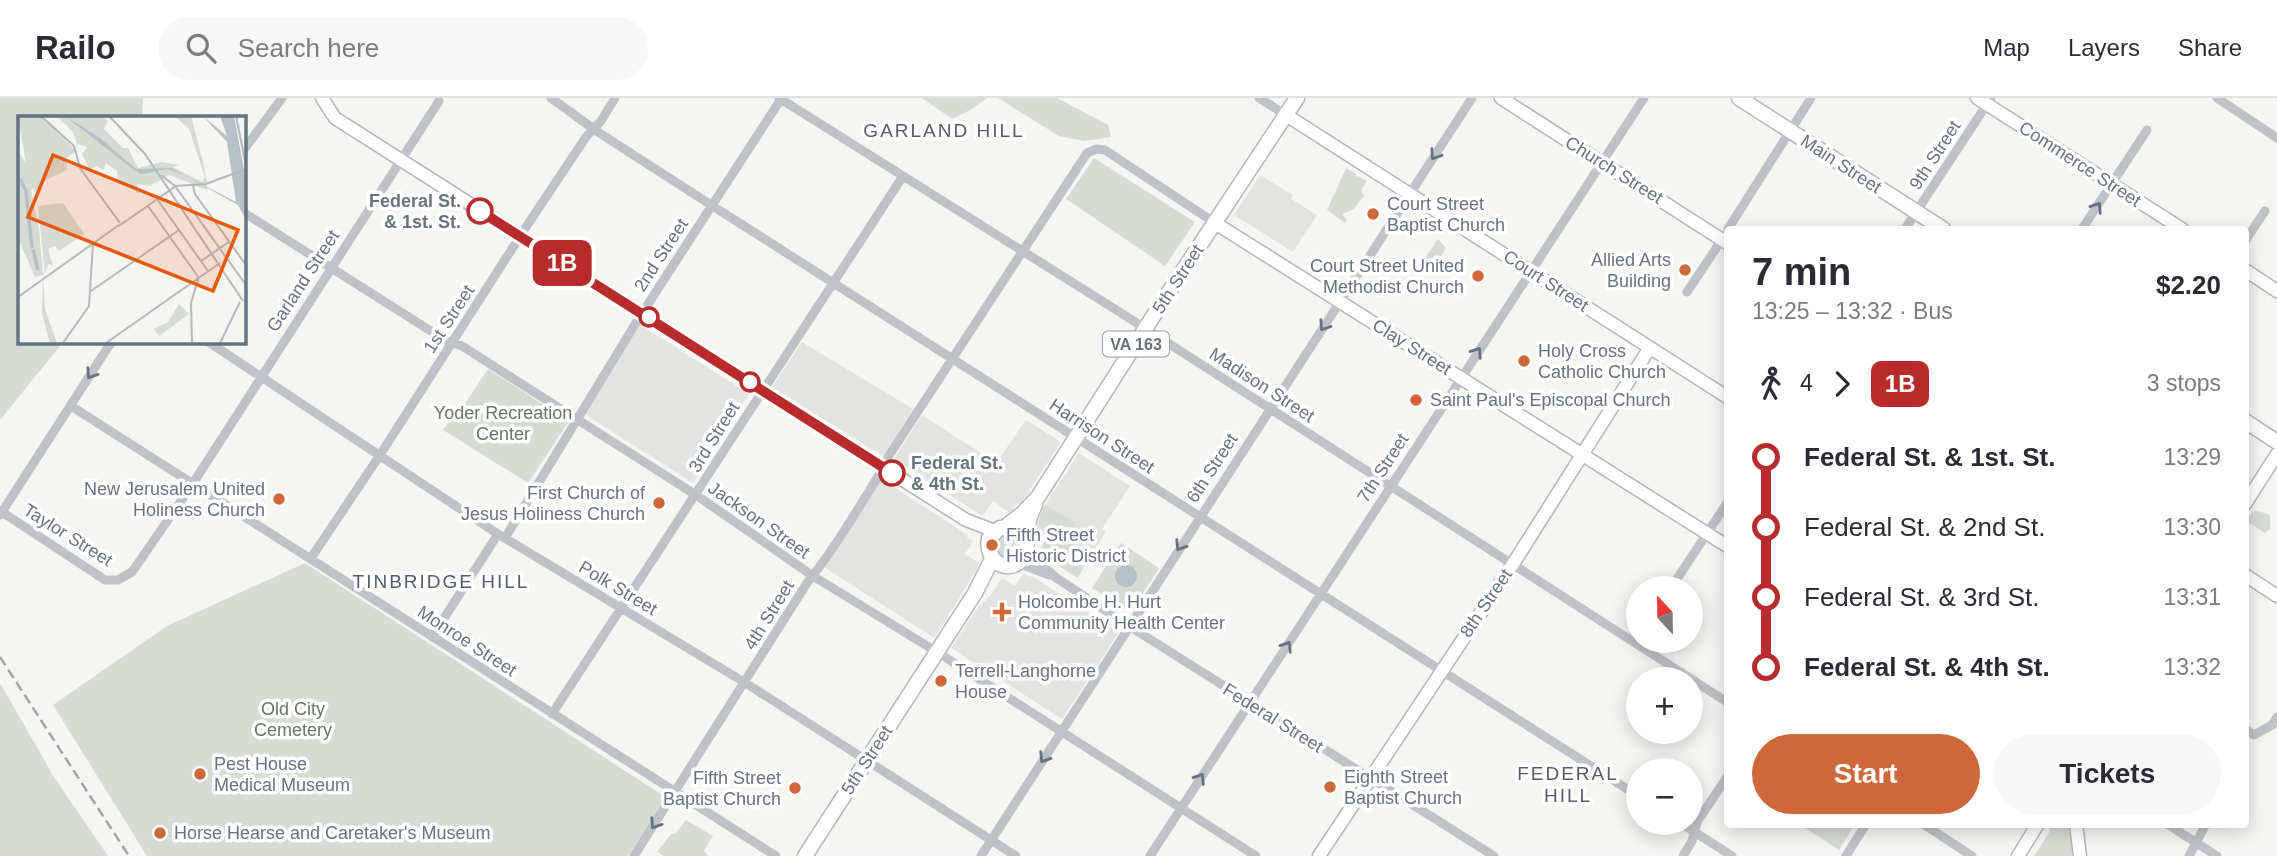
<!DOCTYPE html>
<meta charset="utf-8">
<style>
:root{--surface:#fff;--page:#f7f7f7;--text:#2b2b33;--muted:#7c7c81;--line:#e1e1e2;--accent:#ce6739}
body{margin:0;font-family:Arial,sans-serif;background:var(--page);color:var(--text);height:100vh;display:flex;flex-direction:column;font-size:26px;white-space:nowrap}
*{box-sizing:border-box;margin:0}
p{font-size:23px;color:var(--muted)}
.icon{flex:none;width:38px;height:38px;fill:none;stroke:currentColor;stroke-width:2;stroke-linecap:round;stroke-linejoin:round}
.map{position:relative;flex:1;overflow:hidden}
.drawer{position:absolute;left:1724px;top:128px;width:525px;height:602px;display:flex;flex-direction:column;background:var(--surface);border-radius:7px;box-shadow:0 4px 18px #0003}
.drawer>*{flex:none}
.badge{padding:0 14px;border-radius:10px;font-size:24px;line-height:46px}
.needle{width:46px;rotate:338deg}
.tools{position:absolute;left:1626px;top:478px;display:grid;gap:14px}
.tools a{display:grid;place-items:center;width:77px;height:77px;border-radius:50%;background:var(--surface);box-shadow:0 4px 18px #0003;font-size:35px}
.map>.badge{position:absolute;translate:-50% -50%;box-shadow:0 0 0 4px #fff}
.legs{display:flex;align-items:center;gap:10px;height:77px;padding:0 28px;font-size:23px}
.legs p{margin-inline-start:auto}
.summary{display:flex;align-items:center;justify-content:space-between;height:119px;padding:0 28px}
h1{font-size:38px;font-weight:700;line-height:52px}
.action{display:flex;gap:14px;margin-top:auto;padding:14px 28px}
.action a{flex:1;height:80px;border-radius:42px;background:var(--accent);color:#fff;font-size:28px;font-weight:700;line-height:80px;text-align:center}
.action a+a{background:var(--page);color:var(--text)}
ul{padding:0 28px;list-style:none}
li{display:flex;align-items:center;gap:24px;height:70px;font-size:26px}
li i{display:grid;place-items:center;width:10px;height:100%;margin:0 9px;background:currentColor}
li i::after{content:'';width:18px;height:18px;margin:-9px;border:5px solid;border-radius:50%;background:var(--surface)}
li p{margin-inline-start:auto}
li:first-child i{background:linear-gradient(#0000 50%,currentColor 0)}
li:last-child i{background:linear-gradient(currentColor 50%,#0000 0)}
header{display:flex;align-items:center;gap:42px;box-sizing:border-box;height:98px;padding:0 35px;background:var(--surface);border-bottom:2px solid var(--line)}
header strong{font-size:33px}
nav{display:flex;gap:38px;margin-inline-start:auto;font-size:24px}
.search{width:490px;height:63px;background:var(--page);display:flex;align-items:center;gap:18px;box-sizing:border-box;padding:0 24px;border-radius:38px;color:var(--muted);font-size:26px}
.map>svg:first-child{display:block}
</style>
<header>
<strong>Railo</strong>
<div class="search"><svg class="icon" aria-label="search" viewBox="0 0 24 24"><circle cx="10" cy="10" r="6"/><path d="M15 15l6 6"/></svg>Search here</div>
<nav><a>Map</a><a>Layers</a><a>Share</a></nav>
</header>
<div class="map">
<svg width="2277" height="758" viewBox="0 0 2277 758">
<rect width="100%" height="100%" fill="#f5f5f2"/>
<path fill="#e3e4e2" d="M1260,77L1293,97L1291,101L1317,117L1293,154L1234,117Z
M639,226L749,296L693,385L583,315Z
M802,244L913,311L883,358L772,289Z
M922,317L996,365L1026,322L1061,344L1020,407L1017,405L1010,415L993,403L984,416L981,417L894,361Z
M1079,355L1130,388L1102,431L1106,434L1077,480L1045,458L1049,439L1035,430L1044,415L1042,412Z
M881,381L968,437L967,440L973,443L965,456L979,465L977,471L934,540L824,469Z
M1024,475L1030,479L1032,478L1119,534L1062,621L951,550L976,512L990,498L1002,480L1015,488Z"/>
<path fill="#d6dbd4" d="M0,0H143L142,19H19V243H64L0,322Z
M922,0H987L972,11L952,21Z
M998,0H1057L1108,27L1111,39L1084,43L1059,38Z
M1094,60L1195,124L1165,168L1066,101Z
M1346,70L1356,76V80L1358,78L1367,83L1361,92L1364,98L1354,111L1342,116L1347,122L1345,125L1327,112Z
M1438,141L1446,150L1440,160L1443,163L1436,172L1422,164Z
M488,271L569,323L528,385L443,332L459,309L462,310Z
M1045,407L1075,424C1077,438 1076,461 1083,471L1078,479L1046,461L1039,453L1047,439L1038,433L1040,418Z
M2258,413L2270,417V431L2265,435L2246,423L2252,414Z
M995 448a12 12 0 1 1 24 0a12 12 0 1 1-24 0Z
M1121,445L1159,470L1131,514L1092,490Z
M305,465L667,700L628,758H147L53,607L167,528Z
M0,585L54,679L108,758H0Z
M686,722L713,738L704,753L708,758H664L657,754L671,736H675Z
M1799,726H1854V728L1839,752Z
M2049,726H2068L2074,758H2034L2050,733Z"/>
<path fill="#b8c1c5" d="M1115 478a11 11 0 1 1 22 0a11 11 0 1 1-22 0Z"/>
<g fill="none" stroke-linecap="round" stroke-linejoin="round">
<defs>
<path id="secondary" d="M322,0L335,20L966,422L995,433
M1501,0L1727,145
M1977,0L2182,131
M1286,17L1727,299
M1215,125L1727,448
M2245,172L2277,193
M2245,406L2277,356
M2245,477L2277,498
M2076,726L2080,758
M1319,758L1513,466L1649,251
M2018,758L2038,726"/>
<path id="primary" d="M1739,0L1943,131
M2245,323L2277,344
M1005,429L1023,415L1038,399L1161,206L1297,0
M1026,442L1016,430H1000L989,440C984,462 1008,479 1023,460C1030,451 1025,439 1028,428C1029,421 1032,413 1035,407
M805,758L975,495L992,461"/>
</defs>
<use href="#secondary" stroke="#b2b6ba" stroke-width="15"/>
<use href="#primary" stroke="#b3b6ba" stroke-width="17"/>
<path stroke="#bfc2c6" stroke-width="9" d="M551,0L598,34L708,105L1638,698
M779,0L1129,220L1727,604
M1259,0L1286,17
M2217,0L2277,40
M243,53L282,0
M243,114L445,242L462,248L696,397L813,478L937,554L1256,758
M1728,131L1811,0
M1905,131L1991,0
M2082,131L2147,32
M2245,143L2265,113
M1687,194L1725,137
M207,243L498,436L744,584L1016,758
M71,308L776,758
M2,414L105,482H118L132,474L192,387L439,3
M0,417L112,243
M505,440L637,223L781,1
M1027,452L1055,479L1129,528L1494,758
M311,460L380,357L526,129L586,39L601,23L615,0
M1018,465L1049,477
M1671,490L1727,405
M432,539L498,436
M552,616L903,78
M2245,631L2254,637L2272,627L2277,619
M1679,724L1732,758
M1923,726L1972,758
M2167,726L2217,758
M634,758L807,485C836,449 859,409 884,369L888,359L1087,55L1097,51L1105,52L1215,125
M981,758L1472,0
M1150,758L1644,0
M1683,758L1692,743L1697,724L1727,679
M1846,758L1866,726
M2189,758L2206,726"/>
<use href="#secondary" stroke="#fff" stroke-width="12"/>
<use href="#primary" stroke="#fff" stroke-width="14"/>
<path stroke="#a1a5ab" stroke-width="2.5" stroke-dasharray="10 5" stroke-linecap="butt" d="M0,559L129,758"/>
</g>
<defs><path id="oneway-chevron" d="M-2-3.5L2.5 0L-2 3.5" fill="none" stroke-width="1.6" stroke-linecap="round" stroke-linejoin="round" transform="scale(1.75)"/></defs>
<g stroke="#687380">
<use href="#oneway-chevron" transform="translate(1435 57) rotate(124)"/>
<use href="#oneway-chevron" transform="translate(2097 109) rotate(-57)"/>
<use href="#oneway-chevron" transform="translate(1324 228) rotate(124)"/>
<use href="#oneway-chevron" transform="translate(1477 254) rotate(-57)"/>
<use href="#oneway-chevron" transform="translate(91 276) rotate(123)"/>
<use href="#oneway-chevron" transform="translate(1180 448) rotate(123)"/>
<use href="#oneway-chevron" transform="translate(1287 548) rotate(-57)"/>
<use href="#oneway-chevron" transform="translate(1044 660) rotate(123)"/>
<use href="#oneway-chevron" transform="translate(1200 680) rotate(-57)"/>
<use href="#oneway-chevron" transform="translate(655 726) rotate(123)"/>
</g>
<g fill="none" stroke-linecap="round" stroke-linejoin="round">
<defs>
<path id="line-1" d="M480,113L892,375"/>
</defs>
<use href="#line-1" stroke="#fff" stroke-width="16"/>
<use href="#line-1" stroke="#b72b2c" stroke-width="10"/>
</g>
<g fill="#fff" stroke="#b72b2c" stroke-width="3.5">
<circle cx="480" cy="113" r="12"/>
<circle cx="649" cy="219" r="9"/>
<circle cx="750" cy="284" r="9"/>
<circle cx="892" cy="375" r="12"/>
</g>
<g fill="#ce6739" stroke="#fff" stroke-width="2.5">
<circle cx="1373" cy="116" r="7"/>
<circle cx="1685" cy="172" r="7"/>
<circle cx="1478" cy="178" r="7"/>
<circle cx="1524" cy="263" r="7"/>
<circle cx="1416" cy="302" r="7"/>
<circle cx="279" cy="401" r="7"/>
<circle cx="659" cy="405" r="7"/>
<circle cx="992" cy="447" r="7"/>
<path d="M998.5 503.5h7v7h7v7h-7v7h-7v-7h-7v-7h7z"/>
<circle cx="941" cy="583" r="7"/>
<circle cx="200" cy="676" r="7"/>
<circle cx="1330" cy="689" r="7"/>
<circle cx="795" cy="690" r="7"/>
<circle cx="160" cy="735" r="7"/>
</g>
<g text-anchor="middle" stroke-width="7" stroke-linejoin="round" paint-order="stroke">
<rect fill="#fff" stroke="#959da6" stroke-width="2" x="1103" y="233.5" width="66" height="25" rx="5"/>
<g font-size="16" font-weight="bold" fill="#687380">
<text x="1136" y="252">VA 163</text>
</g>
<g font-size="18" fill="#687380" stroke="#fff">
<text transform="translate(1935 57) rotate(-57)" y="6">9th Street</text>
<text transform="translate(1841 66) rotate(33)" y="6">Main Street</text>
<text transform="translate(2080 66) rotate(33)" y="6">Commerce Street</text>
<text transform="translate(1614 72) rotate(32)" y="6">Church Street</text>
<text transform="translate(661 157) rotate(-57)" y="6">2nd Street</text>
<text transform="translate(1178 181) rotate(-57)" y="6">5th Street</text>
<text transform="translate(303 183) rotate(-57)" y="6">Garland Street</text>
<text transform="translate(1546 183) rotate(33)" y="6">Court Street</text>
<text transform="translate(449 221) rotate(-57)" y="6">1st Street</text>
<text transform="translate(1412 249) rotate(32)" y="6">Clay Street</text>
<text transform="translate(1262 287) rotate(33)" y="6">Madison Street</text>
<text transform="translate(1102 338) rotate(33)" y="6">Harrison Street</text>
<text transform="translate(714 339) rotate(-58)" y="6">3rd Street</text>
<text transform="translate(1212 370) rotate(-57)" y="6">6th Street</text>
<text transform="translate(1383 370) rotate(-57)" y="6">7th Street</text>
<text transform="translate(759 422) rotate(35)" y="6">Jackson Street</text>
<text transform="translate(68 437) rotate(32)" y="6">Taylor Street</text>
<text transform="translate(618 490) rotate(31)" y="6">Polk Street</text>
<text transform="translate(1486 505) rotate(-56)" y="6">8th Street</text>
<text transform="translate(769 517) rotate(-58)" y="6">4th Street</text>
<text transform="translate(467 543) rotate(33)" y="6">Monroe Street</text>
<text transform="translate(1273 620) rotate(32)" y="6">Federal Street</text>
<text transform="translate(867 662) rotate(-57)" y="6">5th Street</text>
</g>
<g font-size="18" font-weight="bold" fill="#687380" stroke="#fff" text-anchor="end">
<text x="461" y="109">Federal St.<tspan x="461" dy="21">&amp; 1st. St.</tspan></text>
<text x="911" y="371" text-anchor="start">Federal St.<tspan x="911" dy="21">&amp; 4th St.</tspan></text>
</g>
<g font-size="18" fill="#687380" stroke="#fff" text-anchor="start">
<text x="1387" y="112">Court Street<tspan x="1387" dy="21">Baptist Church</tspan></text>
<text x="1671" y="168" text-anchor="end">Allied Arts<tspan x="1671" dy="21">Building</tspan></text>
<text x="1464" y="174" text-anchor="end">Court Street United<tspan x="1464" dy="21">Methodist Church</tspan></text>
<text x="1538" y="259">Holy Cross<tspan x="1538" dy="21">Catholic Church</tspan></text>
<text x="1430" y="308">Saint Paul's Episcopal Church</text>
<text x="265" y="397" text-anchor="end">New Jerusalem United<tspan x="265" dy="21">Holiness Church</tspan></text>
<text x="645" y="401" text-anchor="end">First Church of<tspan x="645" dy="21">Jesus Holiness Church</tspan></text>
<text x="1006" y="443">Fifth Street<tspan x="1006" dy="21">Historic District</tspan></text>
<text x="1018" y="510">Holcombe H. Hurt<tspan x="1018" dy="21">Community Health Center</tspan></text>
<text x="955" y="579">Terrell-Langhorne<tspan x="955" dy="21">House</tspan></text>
<text x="214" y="672">Pest House<tspan x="214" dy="21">Medical Museum</tspan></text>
<text x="1344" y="685">Eighth Street<tspan x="1344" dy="21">Baptist Church</tspan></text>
<text x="781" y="686" text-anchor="end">Fifth Street<tspan x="781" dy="21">Baptist Church</tspan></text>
<text x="174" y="741">Horse Hearse and Caretaker's Museum</text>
</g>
<g font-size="18" fill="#687866" stroke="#fff">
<text x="503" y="321">Yoder Recreation<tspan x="503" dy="21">Center</tspan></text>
<text x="293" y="617">Old City<tspan x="293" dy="21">Cemetery</tspan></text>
</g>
<g font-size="19" letter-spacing="2" fill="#555d66" stroke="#fff">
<text x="944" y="39">GARLAND HILL</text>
<text x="441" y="490">TINBRIDGE HILL</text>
<text x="1568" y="682">FEDERAL<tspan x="1568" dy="22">HILL</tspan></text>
</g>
</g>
<g transform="translate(18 18)">
<rect width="228" height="228" fill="#f5f5f2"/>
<path d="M0,0H23L58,35L48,42L49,54L22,67L17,77L15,72L13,74L21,113L25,158L27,193L39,227H32L24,198L25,159L17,161L0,122V34L8,48ZM39,0H85L90,5L86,13L105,32H110L120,52L144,46L161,49L155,51L184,66L187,61L171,13L157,0H173L185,46L189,65V74L151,59L132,70L120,68L122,78L100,64L99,55L88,47L85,55L79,50L72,54L64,38L69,31L59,28L55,16ZM45,87L66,118L41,135L37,130L30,133L35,150L30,148L27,158L20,90ZM161,188L171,198L141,220L136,213L150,206Z" fill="#d6dbd4"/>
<path d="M47,0L82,22L118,53L153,52L218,86L209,26L185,0L209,20L202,0H216L227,59V102L220,89L166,59L150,53L124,58L116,54Z" fill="#b8c1c5"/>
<path fill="none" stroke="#b8c1c5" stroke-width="3.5" d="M2,63L8,75L14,132M15,133L20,154"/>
<path fill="none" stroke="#b4b9bd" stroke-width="2" d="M23,0L56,30L62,52L102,107M91,0L127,38L225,185M218,0L228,50M143,59L157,70L228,169M175,69L177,78L228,149M139,83L190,155M130,90L181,162M106,106L101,110L158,70L188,68L228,53M183,145L211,126M73,175L161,114M0,181L101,109M45,227L71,190L75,128M88,227L202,147M174,227L173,187L180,163M202,227L222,186"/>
<path fill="#e8590c" fill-opacity="0.15" stroke="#e8590c" stroke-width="3.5" d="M35,39L220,114L195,175L10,101Z"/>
<rect width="228" height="228" fill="none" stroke="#687380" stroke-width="3.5"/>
</g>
</svg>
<div class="tools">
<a><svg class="needle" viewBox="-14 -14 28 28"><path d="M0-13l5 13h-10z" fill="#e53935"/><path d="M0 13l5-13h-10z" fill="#7c7c81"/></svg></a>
<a>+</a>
<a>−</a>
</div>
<b class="badge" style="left:562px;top:165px;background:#b72b2c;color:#fff">1B</b>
<section class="drawer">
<div class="summary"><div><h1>7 min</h1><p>13:25 – 13:32 · Bus</p></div><b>$2.20</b></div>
<div class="legs"><svg class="icon" aria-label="walk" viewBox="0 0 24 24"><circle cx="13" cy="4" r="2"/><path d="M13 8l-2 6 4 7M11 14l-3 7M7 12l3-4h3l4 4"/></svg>4<svg class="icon" aria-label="forward" viewBox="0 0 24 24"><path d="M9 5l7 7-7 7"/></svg><b class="badge" style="background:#b72b2c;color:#fff">1B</b><p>3 stops</p></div>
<ul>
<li><i style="color:#b72b2c"></i><b>Federal St. &amp; 1st. St.</b><p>13:29</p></li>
<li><i style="color:#b72b2c"></i><span>Federal St. &amp; 2nd St.</span><p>13:30</p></li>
<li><i style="color:#b72b2c"></i><span>Federal St. &amp; 3rd St.</span><p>13:31</p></li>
<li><i style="color:#b72b2c"></i><b>Federal St. &amp; 4th St.</b><p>13:32</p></li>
</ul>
<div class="action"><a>Start</a><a>Tickets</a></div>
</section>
</div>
